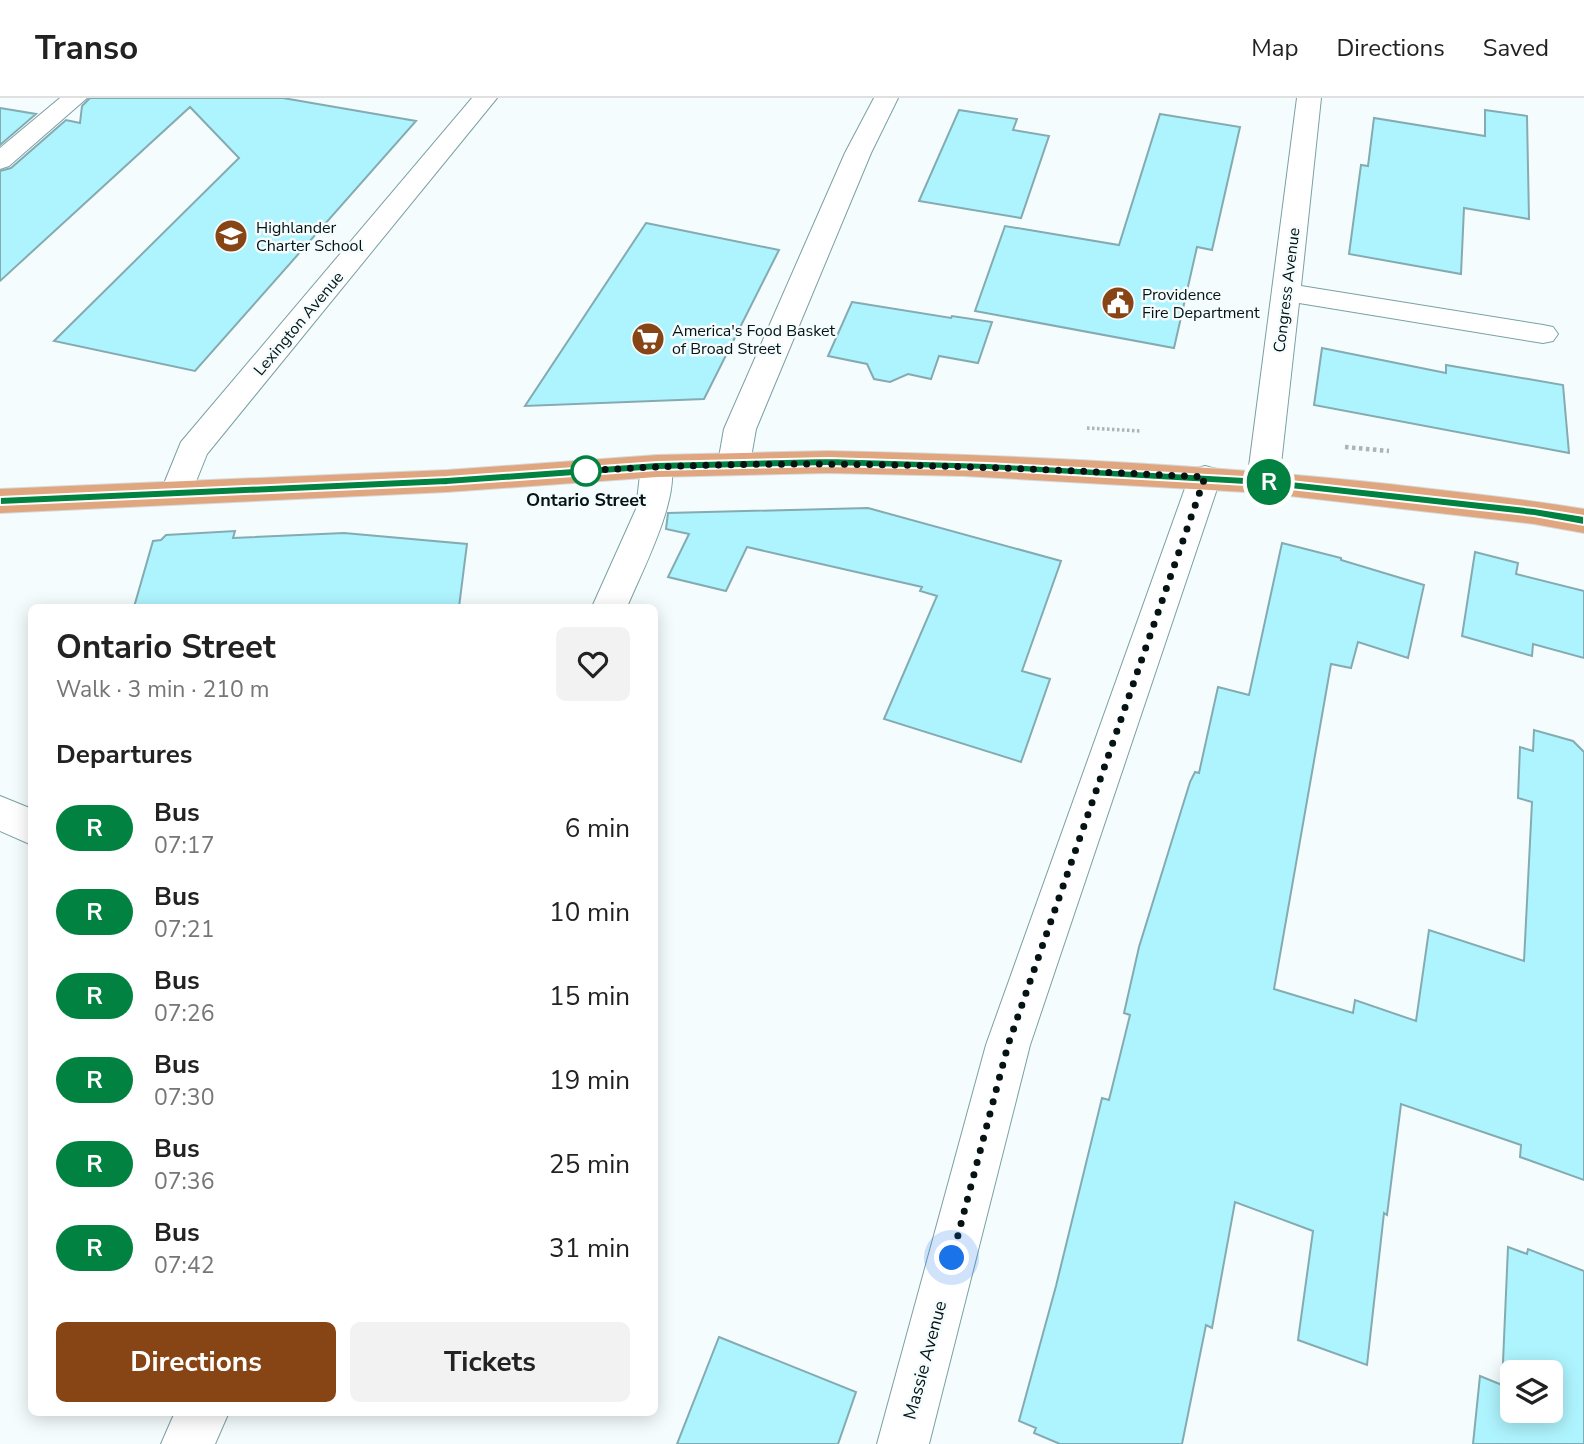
<!DOCTYPE html>
<meta charset="utf-8">
<style>
:root{--surface:#fff;--page:#f2f2f2;--text:#222;--muted:#767676;--line:#e0e0e0;--accent:#874415}
body{margin:0;font-family:"Nunito Sans",sans-serif;background:var(--page);color:var(--text);height:100vh;display:flex;flex-direction:column;font-size:26px;white-space:nowrap}
*{box-sizing:border-box;margin:0}
p{font-size:23px;color:var(--muted)}
.icon{flex:none;width:38px;height:38px;fill:none;stroke:currentColor;stroke-width:2;stroke-linecap:round;stroke-linejoin:round}
.map{position:relative;flex:1;overflow:hidden}
.details{position:absolute;left:28px;top:506px;width:630px;height:812px;display:flex;flex-direction:column;background:var(--surface);border-radius:10px;box-shadow:0 4px 18px #0003}
.details>*{flex:none}
.badge{padding:0 14px;border-radius:23px;font-size:24px;line-height:46px}
.controls{position:absolute;left:1500px;top:1262px;display:grid;gap:14px}
.controls a{display:grid;place-items:center;width:63px;height:63px;border-radius:10px;background:var(--surface);box-shadow:0 4px 18px #0003;font-size:35px}
.you{position:absolute;width:35px;height:35px;margin:-18px;border:5px solid #fff;border-radius:50%;background:#1a73e8;box-shadow:0 0 0 10px #1a73e833}
.map>.badge{position:absolute;translate:-50% -50%;box-shadow:0 0 0 4px #fff}
h2{padding:0 28px;font-size:26px;line-height:63px}
.round{display:grid;place-items:center;flex:none;width:74px;height:74px;border-radius:10px;background:var(--page)}
.summary{display:flex;align-items:center;justify-content:space-between;height:119px;padding:0 28px}
h1{font-size:33px;font-weight:700;line-height:52px}
.primary-button{display:flex;gap:14px;margin-top:auto;padding:14px 28px}
.primary-button a{flex:1;height:80px;border-radius:10px;background:var(--accent);color:#fff;font-size:28px;font-weight:700;line-height:80px;text-align:center}
.primary-button a+a{background:var(--page);color:var(--text)}
ul{padding:0;list-style:none}
li{display:flex;align-items:center;gap:21px;height:84px;padding:0 28px}
li div{flex:1}
li b{display:block;font-size:26px}
li em{font-style:normal}
li .badge{min-width:77px;font-weight:700;text-align:center}
header{display:flex;align-items:center;gap:42px;box-sizing:border-box;height:98px;padding:0 35px;background:var(--surface);border-bottom:2px solid var(--line)}
header strong{font-size:33px}
nav{display:flex;gap:38px;margin-inline-start:auto;font-size:24px}
.map>svg:first-child{display:block}
</style>
<header>
<strong>Transo</strong>
<nav><a>Map</a><a>Directions</a><a>Saved</a></nav>
</header>
<div class="map">
<svg width="1584" height="1346" viewBox="0 0 1584 1346">
<rect width="100%" height="100%" fill="#f4fcfd"/>
<path fill="#aef4fe" stroke="#84abb1" stroke-width="2" fill-rule="evenodd" d="M90,0H283L416,23L195,273L54,243L239,60L190,9L0,183V73L11,70L66,22L80,25L82,8Z
M0,10L36,16L0,47Z
M959,12L1017,21L1013,32L1049,38L1021,120L919,103Z
M1485,12L1527,18L1529,121L1464,110L1461,176L1349,156L1361,67L1368,68L1374,20L1485,38Z
M1160,16L1240,29L1212,152L1197,149L1174,250L975,213L1005,128L1119,147Z
M646,125L779,152L704,301L525,308Z
M852,204L951,220L952,218L992,224L978,265L939,258L931,281L908,276L890,284L874,281L867,266L828,258Z
M1322,250L1446,275V267L1563,287L1569,355L1314,307Z
M868,410L1061,463L1022,573L1050,581L1021,664L884,621L937,498L920,493L922,489L747,449L726,493L668,479L689,436L666,431L668,415Z
M235,433L233,440L344,435L467,446L459,509H134L153,443L161,442L166,437Z
M1282,445L1341,460V462L1424,487L1408,560L1358,544L1351,570L1331,566L1274,891L1353,915L1355,902L1416,923L1429,832L1524,863L1532,704L1518,700L1520,649L1533,653L1534,632L1573,643L1584,654V1082L1520,1059L1521,1047L1401,1006L1387,1117L1384,1115L1367,1267L1298,1242L1313,1133L1235,1104L1212,1230L1206,1227L1182,1346H1060L1034,1335L1036,1330L1019,1323L1056,1188L1102,1000L1109,1002L1130,917L1124,915L1139,849L1190,684L1195,674L1199,675L1218,589L1249,597Z
M1475,454L1518,465L1516,476L1584,493V560L1533,546L1532,558L1462,538Z
M1508,1149L1527,1156L1528,1151L1584,1173V1346H1473L1480,1278L1502,1287ZM1512,1274H1550V1312H1512Z
M719,1239L856,1294L838,1346H677Z"/>
<g fill="none" stroke-linecap="round" stroke-linejoin="round">
<defs>
<path id="minor" d="M60,0H87L9,68L0,71V50Z
M472,0H497L207,356L189,401L177,404L165,401L161,393L181,344Z
M874,0H898L871,55L756,331L750,365L745,373L734,376L723,373L718,365L724,331L845,55Z
M1297,0H1321L1301,188L1543,227L1553,229L1558,236L1553,243L1543,245L1299,205L1279,384L1274,392L1263,395L1252,392L1247,384Z
M657,357L668,360C686,390 640,477 627,509H592L636,411L641,368L646,360Z
M1205,368L1216,371L1221,379L1030,947L929,1346H877L986,947L1189,379L1194,371Z
M0,698L32,711V747L0,733Z
M175,1314H229L215,1346H161Z"/>
<path id="major" d="M828,353C1015,357 1203,366 1389,386C1454,394 1519,400 1584,411V435L1534,426L1263,395L964,378L828,375L657,379L447,394L0,415V391L447,372L657,357Z"/>
</defs>
<use href="#minor" stroke="#7aa0a5" stroke-width="2"/>
<use href="#major" stroke="#d7d9da" stroke-width="2"/>
<path stroke="#abb5b6" stroke-width="3.5" stroke-dasharray="2.5 2.5" stroke-linecap="butt" d="M1087,330L1141,333"/>
<path stroke="#abb5b6" stroke-width="4.5" stroke-dasharray="3.5 3.5" stroke-linecap="butt" d="M1345,349L1389,353"/>
<use href="#minor" fill="#fff" fill-rule="evenodd"/>
<use href="#major" fill="#dfa67f" fill-rule="evenodd"/>
</g>
<path fill="#028241" stroke="#fff" stroke-width="2" d="M828,360L988,365L1263,380L1534,410L1584,418V427L1534,418L1263,388L988,372L828,368L657,372L447,387L0,407V399L447,379L657,364Z"/>
<g fill="none" stroke-linecap="round" stroke-linejoin="round">
<path stroke="#051315" stroke-width="7" stroke-dasharray="0 12.6" d="M586,373H583C791,359 997,369 1205,379L1008,947L952,1160"/>
</g>
<defs>
<symbol id="school-disc" viewBox="-11 -11 22 22"><circle r="9.5" fill="#874415" stroke="#f4fcfd"/><path d="M0-5L7-2L0 1L-7-2ZM-4 1L0 2.5L4 1V4Q0 6-4 4Z" fill="#fff"/></symbol>
<symbol id="civic-disc" viewBox="-11 -11 22 22"><circle r="9.5" fill="#874415" stroke="#f4fcfd"/><path d="M-.6-6.5H3V-4.5H.6V-3L4-1V1h2V6H-6V1h2V-1L-.6-3ZM-1.2 2.5V6h2.4V2.5Z" fill="#fff"/></symbol>
<symbol id="supermarket-disc" viewBox="-11 -11 22 22"><circle r="9.5" fill="#874415" stroke="#f4fcfd"/><path d="M-6-5.5h2.5l.6 2H6L4.5 2H-2.5L-4.4-4H-6ZM-1.5 3.2a1.3 1.3 0 1 0 .1 0ZM3 3.2a1.3 1.3 0 1 0 .1 0Z" fill="#fff"/></symbol>
</defs>
<g fill-rule="evenodd">
<use href="#school-disc" x="212" y="119" width="38" height="38"/>
<use href="#civic-disc" x="1099" y="186" width="38" height="38"/>
<use href="#supermarket-disc" x="629" y="222" width="38" height="38"/>
</g>
<circle fill="#fff" stroke="#028241" stroke-width="3.5" cx="586" cy="373" r="14"/>
<g text-anchor="middle" stroke-width="5" stroke-linejoin="round" paint-order="stroke">
<g font-size="16" fill="#051315" stroke="#f4fcfd" text-anchor="start">
<text x="256" y="135">Highlander<tspan x="256" dy="18">Charter School</tspan></text>
<text x="1142" y="202">Providence<tspan x="1142" dy="18">Fire Department</tspan></text>
<text x="672" y="238">America's Food Basket<tspan x="672" dy="18">of Broad Street</tspan></text>
</g>
<g font-size="16" fill="#051315" stroke="#f4fcfd">
<text transform="translate(1286 192) rotate(-83)" y="6">Congress Avenue</text>
<text transform="translate(298 225) rotate(-50)" y="6">Lexington Avenue</text>
</g>
<g font-size="18" font-weight="bold" fill="#051315" stroke="#f4fcfd">
<text x="586" y="408">Ontario Street</text>
</g>
<g font-size="18" fill="#051315" stroke="#f4fcfd">
<text transform="translate(925 1262) rotate(-75)" y="6">Massie Avenue</text>
</g>
</g>
</svg>
<div class="controls">
<a><svg class="icon" aria-label="layers" viewBox="0 0 24 24"><path d="M12 4l9 5-9 5-9-5zM3 14l9 5 9-5"/></svg></a>
</div>
<div class="you" style="left:952px;top:1160px"></div>
<b class="badge" style="left:1269px;top:384px;background:#028241;color:#fff">R</b>
<section class="details">
<div class="summary"><div><h1>Ontario Street</h1><p>Walk · 3 min · 210 m</p></div><a class="round"><svg class="icon" aria-label="heart" viewBox="0 0 24 24"><path d="M12 20l-8-8c-3-5 5-10 8-4 3-6 11-1 8 4z"/></svg></a></div>
<h2>Departures</h2>
<ul>
<li><span class="badge" style="background:#028241;color:#fff">R</span><div><b>Bus</b><p>07:17</p></div><em>6 min</em></li>
<li><span class="badge" style="background:#028241;color:#fff">R</span><div><b>Bus</b><p>07:21</p></div><em>10 min</em></li>
<li><span class="badge" style="background:#028241;color:#fff">R</span><div><b>Bus</b><p>07:26</p></div><em>15 min</em></li>
<li><span class="badge" style="background:#028241;color:#fff">R</span><div><b>Bus</b><p>07:30</p></div><em>19 min</em></li>
<li><span class="badge" style="background:#028241;color:#fff">R</span><div><b>Bus</b><p>07:36</p></div><em>25 min</em></li>
<li><span class="badge" style="background:#028241;color:#fff">R</span><div><b>Bus</b><p>07:42</p></div><em>31 min</em></li>
</ul>
<div class="primary-button"><a>Directions</a><a>Tickets</a></div>
</section>
</div>
